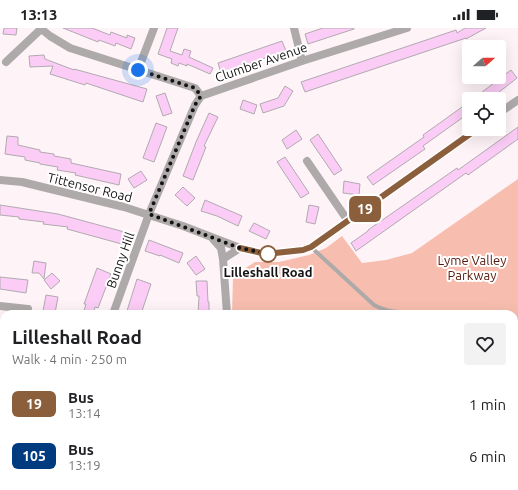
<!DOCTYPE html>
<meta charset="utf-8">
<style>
:root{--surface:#fff;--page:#f2f2f2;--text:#202124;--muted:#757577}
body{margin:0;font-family:Ubuntu,sans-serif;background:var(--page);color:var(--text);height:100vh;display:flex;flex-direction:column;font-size:15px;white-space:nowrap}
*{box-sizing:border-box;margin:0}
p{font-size:13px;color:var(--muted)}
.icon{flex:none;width:22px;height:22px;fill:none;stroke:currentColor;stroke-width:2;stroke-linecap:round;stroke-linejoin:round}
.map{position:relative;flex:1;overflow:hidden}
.panel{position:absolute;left:0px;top:282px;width:518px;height:180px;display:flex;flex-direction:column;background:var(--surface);border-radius:12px 12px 0 0;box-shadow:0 4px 16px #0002}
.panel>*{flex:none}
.badge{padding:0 8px;border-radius:6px;font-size:14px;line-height:26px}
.needle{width:26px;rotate:70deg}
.buttons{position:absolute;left:462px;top:12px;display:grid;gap:8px}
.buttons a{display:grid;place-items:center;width:44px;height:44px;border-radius:4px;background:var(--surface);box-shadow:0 4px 16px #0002;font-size:20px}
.you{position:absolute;width:20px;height:20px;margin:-10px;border:3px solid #fff;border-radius:50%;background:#1a73e8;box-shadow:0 0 0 6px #1a73e833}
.map>.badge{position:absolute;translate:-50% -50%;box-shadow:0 0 0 2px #fff}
.round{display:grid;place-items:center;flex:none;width:42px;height:42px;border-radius:4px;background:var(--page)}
.head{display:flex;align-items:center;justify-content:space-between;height:68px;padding:0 12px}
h1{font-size:19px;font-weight:700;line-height:30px}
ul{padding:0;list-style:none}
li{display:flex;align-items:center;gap:12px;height:52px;padding:0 12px}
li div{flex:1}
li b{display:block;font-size:15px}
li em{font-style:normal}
li .badge{min-width:44px;font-weight:700;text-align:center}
.status{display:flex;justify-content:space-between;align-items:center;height:28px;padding:0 20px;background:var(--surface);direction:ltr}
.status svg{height:11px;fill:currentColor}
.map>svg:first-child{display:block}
</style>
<div class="status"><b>13:13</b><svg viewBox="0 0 49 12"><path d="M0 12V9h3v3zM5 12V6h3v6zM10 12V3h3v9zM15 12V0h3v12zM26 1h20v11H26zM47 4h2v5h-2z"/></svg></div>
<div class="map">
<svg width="518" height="462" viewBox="0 0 518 462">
<rect width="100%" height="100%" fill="#fef4f8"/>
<path fill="#f7beaf" d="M518,151V462H0V398H4V458H514V286H232L233,248L255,234H279L309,227L326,220L342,208L362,235L386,232L412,225Z"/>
<path fill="#fbccf5" stroke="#b1aab0" d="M4,0H17L16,7L3,6Z
M63,0H92L110,7L111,4L127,10V7L135,10L131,21L116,15L115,18L99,12L98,14Z
M167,0H178L170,23L182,27L184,21L191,23L189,29L213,40L210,46L187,36V38L179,35L178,38L171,35L172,31L158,26Z
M323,0H354V1L308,16L305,6Z
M465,0H486L466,11V10L305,64L301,54L456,2L457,5Z
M282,13L286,23L221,45L218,35Z
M44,27L45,31L74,42V41L147,61L143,74L86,55L85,57L50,46L53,38L30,39L29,28Z
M511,42L517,50L503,61L490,71H473Z
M285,58L293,63L284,78L263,85L260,76L278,70Z
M165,65L172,85L163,88L156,68Z
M243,72L257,77L254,86L240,81Z
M469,74V85L423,118L425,121L373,157L367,149L424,109L423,107Z
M209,85L218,89L204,118L206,119L193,152L183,148L196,114Z
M156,95L167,99L154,134L143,130Z
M518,99V111L468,147L466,145L356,223L351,215L368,203V202L457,140L458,142Z
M296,102L302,111L287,121L282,112Z
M318,106L342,142L334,147L310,112Z
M7,108L18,109V117L40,122V124L54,126V128L71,131V135L121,146L119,157L75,147L76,145L57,142L58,139L40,136V135L25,132V129L5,126Z
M285,129L309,165L301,170L277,134Z
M141,143L147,152L134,160L128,151Z
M344,153L360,156L359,167L343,165Z
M183,159L195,170L187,178L175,167Z
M205,172L242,188L238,198L217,188L201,183Z
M0,177L58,186L132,206L129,218L67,201L68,199L43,196L44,194L19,191V189L0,187Z
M309,177L319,179L315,196L306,194Z
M254,195L270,203L266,211L249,203Z
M149,212L183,225L179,235L160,227V228L145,223Z
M196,228L205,241L196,247L187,235Z
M34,233L46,235L44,251L39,245H32Z
M97,240L111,246L98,280L95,279L93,286H83L86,276H84Z
M52,245L60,253L51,261L44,252Z
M0,249L28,252L26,265L0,261Z
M137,251L151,256L141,286H126Z
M196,253H207L208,274H209V286H198L199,268H197Z
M46,267L58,269L55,285L43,283Z"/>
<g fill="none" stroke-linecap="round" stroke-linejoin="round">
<path stroke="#aeaaaa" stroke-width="4" d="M311,219L374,277C390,286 408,284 425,286
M514,298L518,300"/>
<path stroke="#aeaaaa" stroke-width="8" d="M40,0L50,8L70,20L195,60L201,68
M294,0L302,33
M6,34L41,1
M138,42L154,0
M499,85L518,72
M307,133L348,193
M0,152L22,154L124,179L183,198L240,220L266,226L303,222L311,219L477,101
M213,211L221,220L223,231L227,286
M223,231L240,220
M0,278L28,281
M113,286L149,186L195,77L201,68L302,33L407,0
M0,392H4"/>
</g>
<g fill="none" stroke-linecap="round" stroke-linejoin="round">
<defs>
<path id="line" d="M240,220L266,226L303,222L311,219L477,101"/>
</defs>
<use href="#line" stroke="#fff" stroke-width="9"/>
<use href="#line" stroke="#8b5e3c" stroke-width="6"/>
<path stroke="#151213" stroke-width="4" stroke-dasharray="0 7.2" d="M138,42L195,60L201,68L195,77L149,186L240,220L268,226"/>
</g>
<circle fill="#fff" stroke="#8b5e3c" stroke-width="2" cx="268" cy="226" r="8"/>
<g text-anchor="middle" stroke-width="4" stroke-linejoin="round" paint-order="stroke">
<g font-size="13" fill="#151213" stroke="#fff">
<text transform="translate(261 34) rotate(-19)" y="5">Clumber Avenue</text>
<text transform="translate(90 159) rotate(14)" y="5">Tittensor Road</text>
<text transform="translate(120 232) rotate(-70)" y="5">Bunny Hill</text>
</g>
<g font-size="13" fill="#56190b" stroke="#fff">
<text x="472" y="237">Lyme Valley<tspan x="472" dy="15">Parkway</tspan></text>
</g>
<g font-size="13" font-weight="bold" fill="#151213" stroke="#fff">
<text x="268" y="249">Lilleshall Road</text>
</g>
</g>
</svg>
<div class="buttons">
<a><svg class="needle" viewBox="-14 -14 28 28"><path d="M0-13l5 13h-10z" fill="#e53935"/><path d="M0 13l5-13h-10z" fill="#757577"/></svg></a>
<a><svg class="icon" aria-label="locate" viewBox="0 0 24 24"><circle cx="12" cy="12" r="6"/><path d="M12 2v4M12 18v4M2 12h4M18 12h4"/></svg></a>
</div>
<div class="you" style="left:138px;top:42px"></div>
<b class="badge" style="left:365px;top:181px;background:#8b5e3c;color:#fff">19</b>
<section class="panel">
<div class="head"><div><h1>Lilleshall Road</h1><p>Walk · 4 min · 250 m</p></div><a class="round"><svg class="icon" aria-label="heart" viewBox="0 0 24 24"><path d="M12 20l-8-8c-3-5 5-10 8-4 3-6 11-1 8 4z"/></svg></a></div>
<ul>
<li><span class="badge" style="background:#8b5e3c;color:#fff">19</span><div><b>Bus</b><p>13:14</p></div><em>1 min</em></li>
<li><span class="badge" style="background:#003b80;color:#fff">105</span><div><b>Bus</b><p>13:19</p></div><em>6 min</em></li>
</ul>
</section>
</div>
